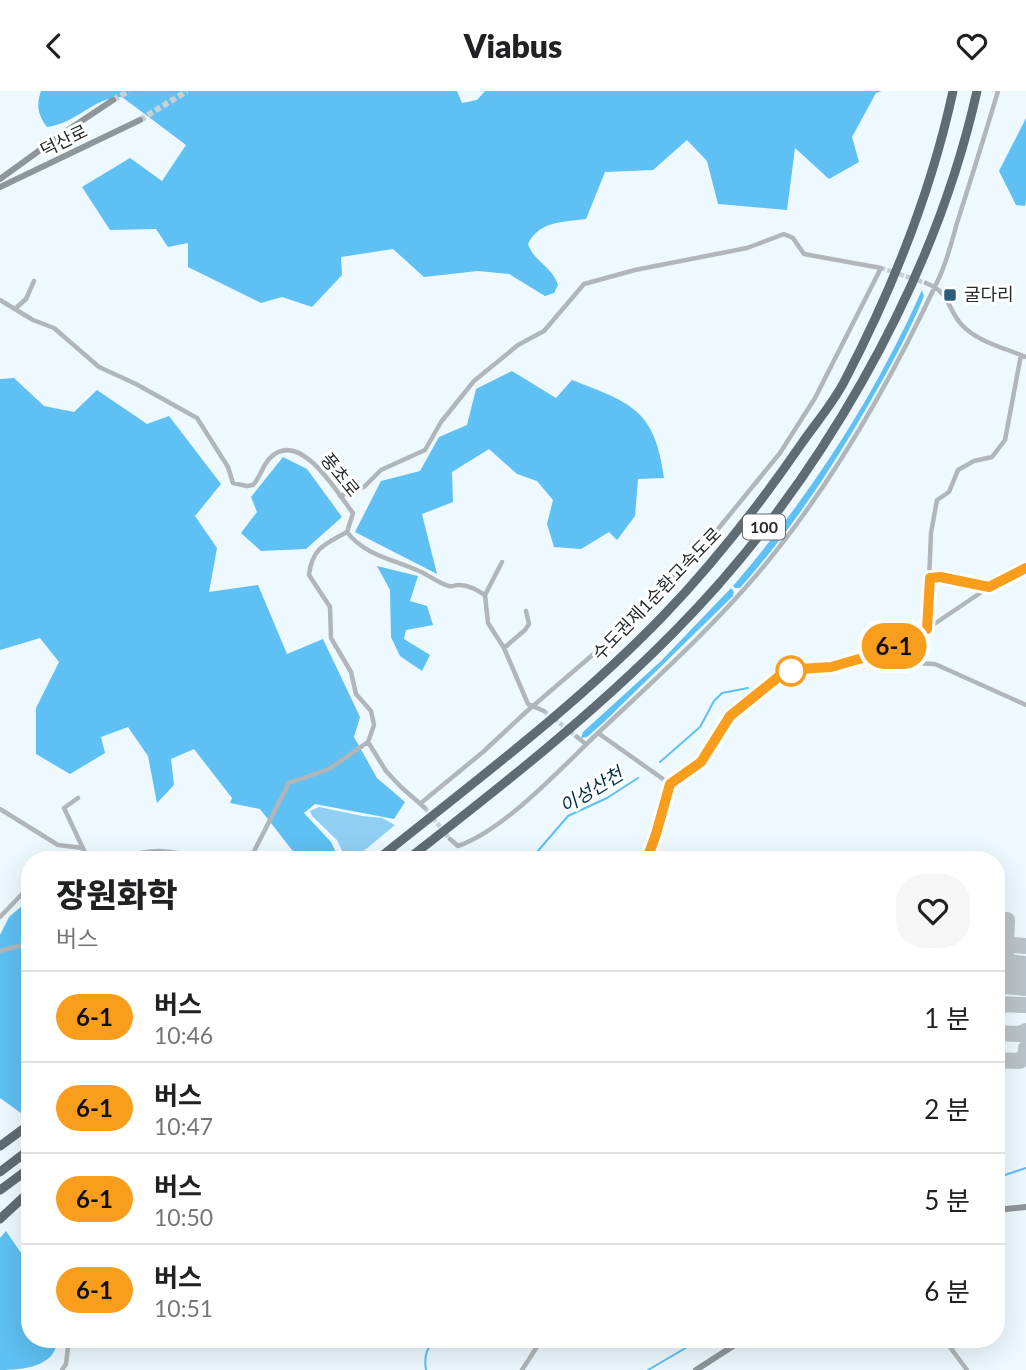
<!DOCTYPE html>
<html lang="ko">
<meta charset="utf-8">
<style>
:root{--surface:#fff;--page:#f6f6f6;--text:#202124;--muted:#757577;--line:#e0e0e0}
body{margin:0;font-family:Lato,"Noto Sans KR",sans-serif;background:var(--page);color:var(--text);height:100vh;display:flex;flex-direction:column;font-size:26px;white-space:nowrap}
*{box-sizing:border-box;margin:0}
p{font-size:23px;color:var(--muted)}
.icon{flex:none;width:38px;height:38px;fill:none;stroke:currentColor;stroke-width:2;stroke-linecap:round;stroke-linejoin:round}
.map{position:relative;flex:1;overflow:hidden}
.side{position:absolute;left:21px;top:760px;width:984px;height:497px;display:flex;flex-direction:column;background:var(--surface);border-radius:28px;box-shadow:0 7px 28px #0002}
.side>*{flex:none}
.badge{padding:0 14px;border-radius:23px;font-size:24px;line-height:46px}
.map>.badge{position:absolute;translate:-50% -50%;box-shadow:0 0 0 4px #fff}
.round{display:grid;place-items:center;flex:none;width:74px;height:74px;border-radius:28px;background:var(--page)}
.head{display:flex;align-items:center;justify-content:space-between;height:119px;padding:0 35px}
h1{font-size:33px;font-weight:800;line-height:52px}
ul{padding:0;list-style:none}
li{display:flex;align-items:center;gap:21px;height:91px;padding:0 35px;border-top:2px solid var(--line)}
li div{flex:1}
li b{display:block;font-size:26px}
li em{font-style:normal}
li .badge{min-width:77px;font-weight:700;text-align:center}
header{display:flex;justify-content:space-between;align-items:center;height:91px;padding:0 35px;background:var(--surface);font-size:32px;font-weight:800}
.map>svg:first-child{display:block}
</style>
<header><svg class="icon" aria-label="back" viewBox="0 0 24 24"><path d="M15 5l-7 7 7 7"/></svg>Viabus<svg class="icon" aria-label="heart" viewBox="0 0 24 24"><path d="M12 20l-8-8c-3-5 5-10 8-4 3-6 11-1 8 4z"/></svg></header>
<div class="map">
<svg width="1026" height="1279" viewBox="0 0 1026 1279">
<rect width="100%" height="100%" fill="#edf8ff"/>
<path fill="#90cff4" d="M319,716L362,725L382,727L395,734L354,768H346L337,749L312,725L310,720Z"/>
<path fill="#5ec0f3" d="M41,0H457L462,12L477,9L485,0H882L876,2L852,46L859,71L829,88L795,57L787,119L718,113L707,70L687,49L653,79L605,81L586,128C563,131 539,130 528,153C534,171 552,175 558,194L554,202L545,205L509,183L478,180L424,186L393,158L341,166L342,184L312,216L282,206L261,212L188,176V152L168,156L156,138L110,139L82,96L130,67L162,90L186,54L122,6C93,6 78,32 47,36C38,24 36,15 41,0Z
M1026,27V110L1025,115L1016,114L999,80Z
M922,199L924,205C909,242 890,276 870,311C833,376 790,441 740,497H735L733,495C810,405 874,307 922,199Z
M512,280L556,307L572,289C631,312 655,318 664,387L638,388L635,425L617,449L609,441L581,458L554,456L547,433L553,409L537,390L517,383L489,358L452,381L453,411L422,423L437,483L355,441L381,390L420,380L439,346L467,334L476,298Z
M14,287L44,315L74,321L97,299L147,333L169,325L221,393L195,425L217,457L209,501L258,494L287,563L323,548L360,626L354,646L377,687L405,711L394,728L315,713L304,722L331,751L339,768H299L260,718L230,712L232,707L194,658L171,668L174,694L157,712L148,665L128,636L101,646L105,662L70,683L36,663V617L59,571L40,547L0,559V288Z
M283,366L307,378L342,426L306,458L261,460L241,442L257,421L251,406Z
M377,475L418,485L410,510L427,515L433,534L406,539L404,548L430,564L422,580L400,565L391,546L390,499Z
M731,497L734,501L733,505L604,631L587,646L581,647L583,641L661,570Z
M30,808V950L23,957L21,968L30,969V1022L25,1025L0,1007V844L9,826Z
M6,1140L23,1165H30V1248H57C57,1276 22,1279 0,1279V1147Z"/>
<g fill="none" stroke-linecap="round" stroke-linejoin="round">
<path stroke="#5fc0f4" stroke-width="2" d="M660,671L700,636L714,610L722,602L748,597
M531,768L568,725L607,707L638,687
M996,1087L1026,1077
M426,1279C424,1265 426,1259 435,1248
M648,1279L701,1248"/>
<path stroke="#bac3c9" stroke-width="16" d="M997,853L1026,855
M1005,883L1007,829
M996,913L1026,914
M996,942L1020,943L1026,940
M996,969L1020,970L1026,963V957"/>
<path stroke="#bac3c9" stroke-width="40" d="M996,882L1026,885"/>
<path stroke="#c5cfd5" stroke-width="4.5" stroke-dasharray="4.5 2" stroke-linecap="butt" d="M881,177L926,192
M544,620L577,646
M425,717L450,748"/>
<path stroke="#c5cfd5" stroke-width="6" stroke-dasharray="6 3" stroke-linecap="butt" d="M113,9L129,0
M140,29L187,0"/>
<path stroke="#b0b6b9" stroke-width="4.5" d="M926,192C951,202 946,216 961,233C977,251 1005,257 1026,266
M0,209L33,229L54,237L99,276L136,293L197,327L228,376L233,392L247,395L253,394C261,385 263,373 271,366C301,338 338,403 353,422L347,441C364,464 395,469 419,480C429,484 438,492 449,495C458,496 450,494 459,494C469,494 477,499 485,504L488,532L504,557L528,613L544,620
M16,217L26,208L34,190
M340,405L364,396L381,379L425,359L441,331L474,290L518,254L544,240L584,193L635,179L747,157L784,143L793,147L804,163L881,177L815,307L780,362L718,438L632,530L526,621L483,661L421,712
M930,487L940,486L989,496
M485,504L502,471
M927,538L989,496L1026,477
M504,557L525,539L529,533L526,520
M873,563L886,571L935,573L1026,614
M598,642L670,693
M577,646L586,653
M368,651L386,680L401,696L425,717
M78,707L64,717L88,768
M0,718L58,754L83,757
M450,748L458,755C505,739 562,676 598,642C653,590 710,539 759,481C833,393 891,290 939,187C947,170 952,150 957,132C971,88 985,44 998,0
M121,768C152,756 172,759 203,768
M250,768L289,692L329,678L368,651L374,634L371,620L356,603L351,581L331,547L330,516L309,484C312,457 325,453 347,441
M647,768L656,743L670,693L701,671L730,625L782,583L799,578L831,576L859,568L901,553L927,538L931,442L937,409L949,401L958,379L974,370L992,366L1005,349L1021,264
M0,826L25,800L30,799
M0,860L30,852
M944,1248L967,1279
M62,1279L66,1273L69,1248
M522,1279L542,1248"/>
<path stroke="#8e969b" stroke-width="6" d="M0,88L65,41L113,9
M0,96L140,29
M996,1119L1026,1116
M696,1279L744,1248"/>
<path stroke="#606c73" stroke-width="9" d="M378,768C475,690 576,615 663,525C715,471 760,413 802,352C816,332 833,312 844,291C892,199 931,102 953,0
M408,768C499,697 591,625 673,542C815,399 933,197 977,0
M0,1055L30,1033
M0,1081L30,1058
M0,1099L30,1077
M0,1128L30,1100"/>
</g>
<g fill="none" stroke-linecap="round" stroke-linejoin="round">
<defs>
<path id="line" d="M647,768L656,743L670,693L701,671L730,625L782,583L799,578L831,576L859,568L901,552L927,538L930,487L940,486L989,496L1026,477"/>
</defs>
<use href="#line" stroke="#fff" stroke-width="16"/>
<use href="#line" stroke="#f99d1c" stroke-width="10"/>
</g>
<rect fill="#2a5f7b" stroke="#fff" stroke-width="2.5" x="943" y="197" width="14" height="14" rx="3.5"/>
<circle fill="#fff" stroke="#f99d1c" stroke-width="3.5" cx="791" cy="580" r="14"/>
<g text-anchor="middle" stroke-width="6" stroke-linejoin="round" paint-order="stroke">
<rect fill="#fff" stroke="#676b6d" stroke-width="2" x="743" y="423.5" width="42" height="25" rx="5"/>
<g font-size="16" font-weight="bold" fill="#262b2e">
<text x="764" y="442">100</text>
</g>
<g font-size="18" fill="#262b2e" stroke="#fff">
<text transform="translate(64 50) rotate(-26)" y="6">덕산로</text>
<text transform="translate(340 384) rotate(51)" y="6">풍초로</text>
<text transform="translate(657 503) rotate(-46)" y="6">수도권제1순환고속도로</text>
</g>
<g font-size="18" fill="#262b2e" stroke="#fff" text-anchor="start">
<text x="964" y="210">굴다리</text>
</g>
<g font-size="19" font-style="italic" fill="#002e42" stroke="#fff">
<text transform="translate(591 699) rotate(-31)" y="7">이성산천</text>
</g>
</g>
</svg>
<b class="badge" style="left:894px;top:555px;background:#f99d1c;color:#111">6-1</b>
<section class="side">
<div class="head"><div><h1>장원화학</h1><p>버스</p></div><a class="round"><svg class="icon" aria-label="heart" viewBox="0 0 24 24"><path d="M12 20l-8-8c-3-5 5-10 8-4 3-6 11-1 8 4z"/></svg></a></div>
<ul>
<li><span class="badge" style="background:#f99d1c;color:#111">6-1</span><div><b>버스</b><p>10:46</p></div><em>1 분</em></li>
<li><span class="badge" style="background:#f99d1c;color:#111">6-1</span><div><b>버스</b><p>10:47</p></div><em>2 분</em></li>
<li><span class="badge" style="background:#f99d1c;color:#111">6-1</span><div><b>버스</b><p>10:50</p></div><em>5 분</em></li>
<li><span class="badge" style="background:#f99d1c;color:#111">6-1</span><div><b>버스</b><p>10:51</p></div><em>6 분</em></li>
</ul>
</section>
</div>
